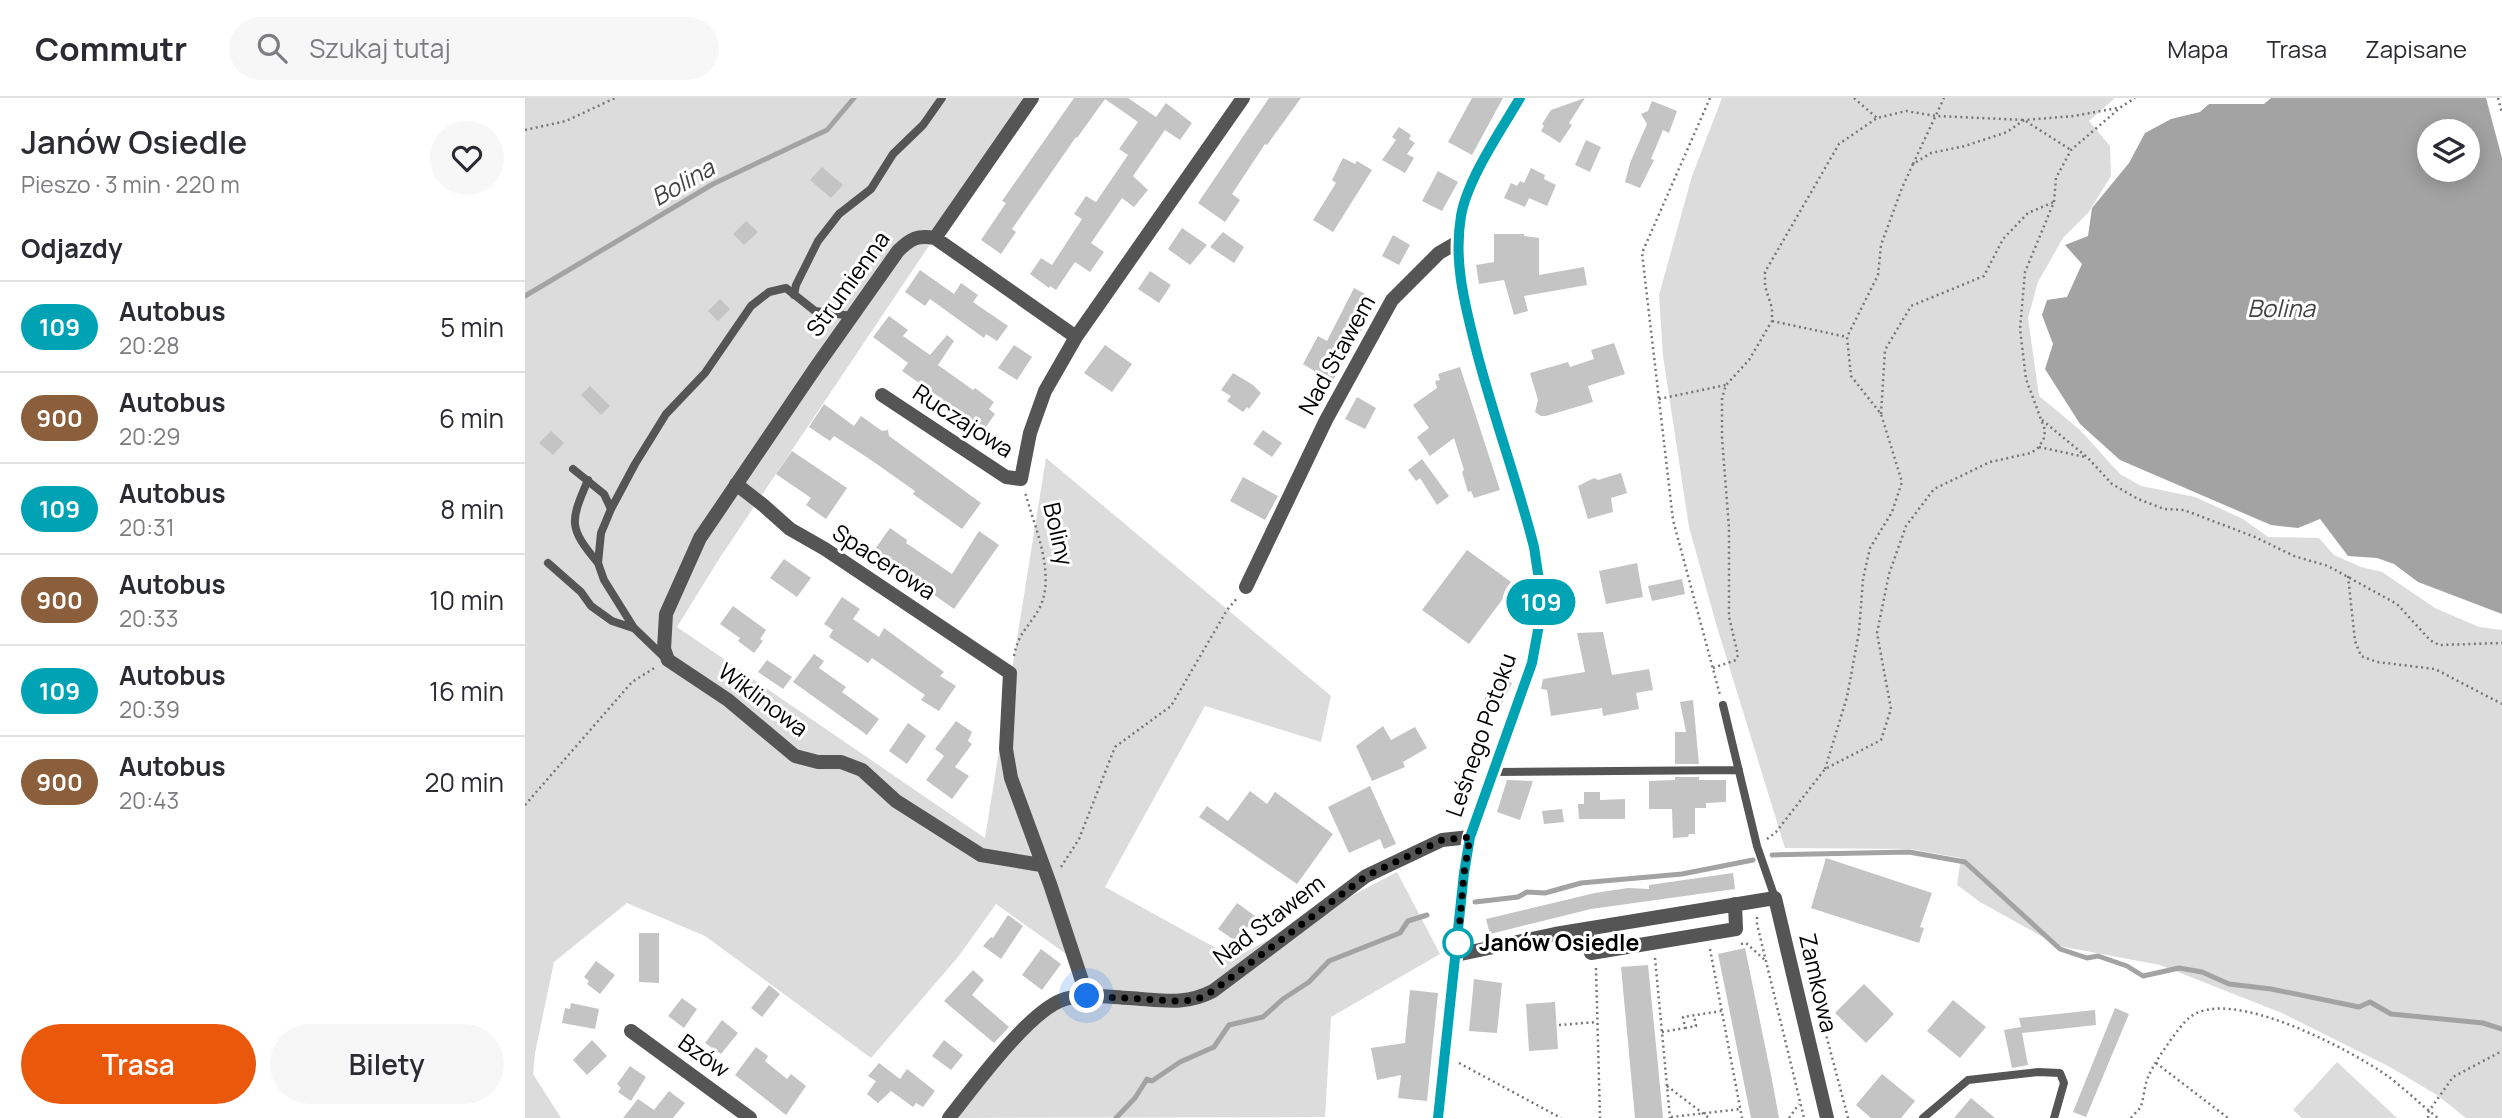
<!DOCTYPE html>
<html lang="pl">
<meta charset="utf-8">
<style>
:root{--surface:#fff;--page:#f7f7f7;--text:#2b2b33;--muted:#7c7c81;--line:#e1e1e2;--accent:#ea580c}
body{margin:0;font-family:Manrope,sans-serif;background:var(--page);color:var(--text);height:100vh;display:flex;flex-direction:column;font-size:26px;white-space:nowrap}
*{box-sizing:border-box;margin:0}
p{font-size:23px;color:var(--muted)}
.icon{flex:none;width:38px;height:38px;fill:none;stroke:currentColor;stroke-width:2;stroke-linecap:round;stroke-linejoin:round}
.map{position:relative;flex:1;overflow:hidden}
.sheet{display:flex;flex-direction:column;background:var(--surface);width:525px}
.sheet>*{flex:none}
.badge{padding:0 14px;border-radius:23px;font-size:24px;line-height:46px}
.buttons{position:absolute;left:1892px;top:21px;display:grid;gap:14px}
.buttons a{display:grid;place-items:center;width:63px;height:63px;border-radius:50%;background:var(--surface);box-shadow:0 4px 18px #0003;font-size:35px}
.you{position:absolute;width:35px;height:35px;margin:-18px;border:5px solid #fff;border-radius:50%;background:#1a73e8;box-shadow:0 0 0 10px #1a73e833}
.map>.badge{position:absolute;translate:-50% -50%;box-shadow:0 0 0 4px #fff}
h2{padding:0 21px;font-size:26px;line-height:63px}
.round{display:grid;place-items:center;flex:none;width:74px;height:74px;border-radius:37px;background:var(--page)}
.head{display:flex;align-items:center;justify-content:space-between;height:119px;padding:0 21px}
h1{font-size:33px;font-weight:600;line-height:52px}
.cta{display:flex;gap:14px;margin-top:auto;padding:14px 21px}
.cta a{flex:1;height:80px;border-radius:42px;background:var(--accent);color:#fff;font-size:28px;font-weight:600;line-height:80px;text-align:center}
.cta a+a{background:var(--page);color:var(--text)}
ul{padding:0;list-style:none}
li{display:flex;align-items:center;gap:21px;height:91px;padding:0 21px;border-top:2px solid var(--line)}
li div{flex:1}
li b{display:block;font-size:26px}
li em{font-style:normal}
li .badge{min-width:77px;font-weight:700;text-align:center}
header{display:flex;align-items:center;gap:42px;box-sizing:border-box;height:98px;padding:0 35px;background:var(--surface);border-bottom:2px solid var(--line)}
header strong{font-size:33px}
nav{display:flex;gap:38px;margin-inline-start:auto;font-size:24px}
.search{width:490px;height:63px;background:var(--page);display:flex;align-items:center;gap:18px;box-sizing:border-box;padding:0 24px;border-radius:38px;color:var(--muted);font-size:26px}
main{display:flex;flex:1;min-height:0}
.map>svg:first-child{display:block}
</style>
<header>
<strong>Commutr</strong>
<div class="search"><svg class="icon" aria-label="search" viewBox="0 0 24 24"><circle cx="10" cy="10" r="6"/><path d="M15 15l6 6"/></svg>Szukaj tutaj</div>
<nav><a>Mapa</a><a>Trasa</a><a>Zapisane</a></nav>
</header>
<main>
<section class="sheet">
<div class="head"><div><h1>Janów Osiedle</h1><p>Pieszo · 3 min · 220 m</p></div><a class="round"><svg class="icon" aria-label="heart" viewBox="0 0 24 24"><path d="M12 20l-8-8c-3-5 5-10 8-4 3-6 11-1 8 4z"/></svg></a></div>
<h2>Odjazdy</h2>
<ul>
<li><span class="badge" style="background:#00a3b4;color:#fff">109</span><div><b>Autobus</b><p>20:28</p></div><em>5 min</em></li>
<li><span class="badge" style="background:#8b5e3c;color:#fff">900</span><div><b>Autobus</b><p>20:29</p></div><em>6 min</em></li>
<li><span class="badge" style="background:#00a3b4;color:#fff">109</span><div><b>Autobus</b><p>20:31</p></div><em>8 min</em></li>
<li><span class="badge" style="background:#8b5e3c;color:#fff">900</span><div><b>Autobus</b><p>20:33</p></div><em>10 min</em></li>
<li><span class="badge" style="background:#00a3b4;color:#fff">109</span><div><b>Autobus</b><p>20:39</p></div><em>16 min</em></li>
<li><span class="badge" style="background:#8b5e3c;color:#fff">900</span><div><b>Autobus</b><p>20:43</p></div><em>20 min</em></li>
</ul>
<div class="cta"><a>Trasa</a><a>Bilety</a></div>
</section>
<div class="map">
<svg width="1977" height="1020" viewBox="0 0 1977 1020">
<rect width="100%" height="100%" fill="#fff"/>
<path fill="#dcdcdc" d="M0,0H503L194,461L152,529L460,740L521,360L806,598L796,644L680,608L580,789L709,860L872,774L915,856L806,919L800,1019L418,1020L494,925L520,904L545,893L550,884L541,856L471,806L433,859L346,960L180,838L102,805L29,864L10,955L8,976L36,1020H0Z
M1197,0H1590L1564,23L1585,48L1586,78L1563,115L1538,140L1513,184L1503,220L1514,298L1555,332L1595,376L1616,388L1670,399L1718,421L1743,439L1794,440L1809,457L1836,469L1857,474L1910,510L1954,529L1977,532V1020H1941L1912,997L1865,969L1757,915L1635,867L1534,848L1455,804L1432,787L1436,760L1385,751L1260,750L1192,529L1164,429L1138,258L1134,197L1167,78Z
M1812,964L1872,1020H1777L1768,1012Z"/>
<path fill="#a3a3a3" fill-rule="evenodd" d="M1746,0H1961L1977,60V516L1893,484L1869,466L1852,460L1823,458L1795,421L1773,430L1746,427L1595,362L1555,326L1520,271L1528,246L1517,217L1522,202L1542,199L1557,166L1540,147L1563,138L1567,110L1604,65L1620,35L1646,21L1675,14L1684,6H1739ZM1904,33H1942V72H1904Z"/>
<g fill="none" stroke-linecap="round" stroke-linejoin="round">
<path stroke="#a3a3a3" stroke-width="5" d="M0,198L188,86L302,32L329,0
M1247,757L1384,754L1440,764L1535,851L1562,860L1573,858L1602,868L1618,878L1654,870L1677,874L1704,886L1746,891L1834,909L1845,904L1866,916L1958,925L1977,931
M950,804L993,799L1002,794L1020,795L1056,785L1157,776L1228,762
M591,1020L610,1000L622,981L627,983L655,964L689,949L704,927L738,919L758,901L784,884L804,863L875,835L883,823L902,817"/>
</g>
<path fill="#c4c4c4" d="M549,0H603L631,19L641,5L667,25L655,42L640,32L608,78L623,92L609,109L597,100L566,145L579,154L565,174L550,164L531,192L525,188L524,190L505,176L516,160L527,167L557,121L549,116L561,98L571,104L603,57L594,51L613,24L580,1L552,40L551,39L487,131L491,134L476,156L456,142L481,105L477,103Z
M744,0H776L742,47L740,46L707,96L715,102L700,124L673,105Z
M947,0H978L947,57L923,44Z
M1060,0L1044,25L1047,27L1035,45L1016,33L1019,28L1017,26L1026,12Z
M1127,3L1152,13L1144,35L1138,32L1126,61L1129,62L1115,90L1100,84L1105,65L1122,26L1116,16L1123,13Z
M874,29L886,37L884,41L890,45L882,56L889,60L880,75L857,62L871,42L867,39Z
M1061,42L1076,49L1065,74L1050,67Z
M818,60L830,66L832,63L847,72L808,134L788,122L811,85L807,82Z
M297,69L318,87L306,100L285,82Z
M1006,70L1020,77L1019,81L1031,87L1022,108L1004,100L1000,109L979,100L986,85L992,88L995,83L999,85Z
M913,73L933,84L917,113L897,103Z
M221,123L233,134L219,147L208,136Z
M657,130L682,147L665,167L643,151Z
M698,134L719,149L709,165L685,149Z
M969,136H999V138L1014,140V177L1059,169L1062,187L999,198L1003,213L989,217L979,182L954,186L951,167L969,164Z
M868,137L885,147L874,167L857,158Z
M395,172L429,196L436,185L453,197L448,204L483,228L472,243L461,236L459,240L405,201L400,208L380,194Z
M625,173L646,187L634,205L613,191Z
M829,190L853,203L807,284L778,266L793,238L802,243Z
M195,201L205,211L193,223L183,213Z
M364,218L383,232L378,238L405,257L422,237L429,243L413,267L448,292L450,290L469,304L464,311L470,316L458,333L438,318L440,317L377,273L383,265L348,239Z
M1089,245L1100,276L1063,288L1068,304L1021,318H1016L1010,314L1013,302L1005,275L1043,264L1045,269L1069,261L1066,252Z
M489,247L507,259L492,282L473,270Z
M580,247L607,266L587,294L559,275Z
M935,269L975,392L949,400L946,393L943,394L937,374L939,372L929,340L905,358L892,339L904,330L888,307L912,290L910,283L915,282L913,276Z
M708,275L728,287L736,295L724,311L722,309L718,314L702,303L706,298L696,292Z
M65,288L85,308L76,317L56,297Z
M832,299L851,310L840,331L820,321Z
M299,306L329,328L336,318L357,333L363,332L364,338L456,405L437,431L388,396L390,393L343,360L309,338L305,343L284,329Z
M738,332L757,345L747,359L728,346Z
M26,333L39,345L28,357L14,345Z
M267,353L322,390L301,421L281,407L286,400L251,376Z
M897,361L924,398L912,407L895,380L891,383L883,372Z
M1096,375L1102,395L1086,400L1088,414L1063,421L1053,388L1069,380L1073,382Z
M718,379L753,398L740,422L705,403Z
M365,430L382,442L381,445L427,476L454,433L474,447L429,511L391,484L392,482L348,454Z
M942,452L989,486L944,546L897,512Z
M259,461L286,480L272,499L245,480Z
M1112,465L1118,499L1081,506L1074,473Z
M1157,481L1160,496L1127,503L1123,488Z
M317,499L335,511L328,521L354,539L359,530L419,574L415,578L431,588L414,613L396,602L400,597L347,560L343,565L304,539L308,532L299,526Z
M208,508L241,532L235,541L238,543L229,555L213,543L215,540L195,526Z
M1078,534L1087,577L1124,571L1128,592L1111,595L1114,611L1078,618L1077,610L1026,618L1022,592L1016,591L1018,581L1060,574L1052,535Z
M289,556L299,563L294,570L321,589L317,594L354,621L342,637L268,584Z
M242,562L267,579L258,591L233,574Z
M972,577L987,585L974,611L959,602Z
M1168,602L1174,666H1150V634H1161L1155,604Z
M431,623L447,634L443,643L447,646L430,669L444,678L427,701L401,682L419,658L410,651Z
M383,625L401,638L382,666L364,653Z
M858,628L866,642L890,629L902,650L878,664L880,669L847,683L831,648Z
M1150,679H1174V682H1201V704L1181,705V710H1170V736H1164L1163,739L1148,740L1147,711H1124V683L1150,682Z
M982,682L1008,683L995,722L972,714Z
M845,688L871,746L859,751L855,741L824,755L803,709Z
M725,693L742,706L750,694L808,736L772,786L674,719L682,708L703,723Z
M1059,694H1075V702L1100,701V721H1054L1053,706H1059Z
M1037,711L1039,724L1019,726L1017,713Z
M1301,760L1407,795L1395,829L1399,830L1394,845L1286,810Z
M1208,775L1210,791L1066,811L965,836L961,821L1070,795L1103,790L1124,791V787Z
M712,805L730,818L712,844L693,831Z
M483,817L498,828L476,861L458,848L466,839L468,840Z
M114,835H134V885L114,884Z
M1220,850L1247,982L1254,1020H1226L1202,900L1193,856Z
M516,851L536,866L517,892L497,877Z
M71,863L90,877L75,896L62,886L64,883L59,879Z
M1123,867L1132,957L1138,1020H1110L1096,869Z
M448,872L459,882L447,897L484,929L469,945L419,903Z
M949,881L977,885L972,935L944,933Z
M1339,886L1369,916L1341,945L1310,915Z
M244,887L255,896L237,919L226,910Z
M885,892L913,895L902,1003L873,1000L876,977L852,982L846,950L880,945Z
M157,900L172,911L159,930L143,918Z
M1428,902L1461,929L1435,960L1402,933Z
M1030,904L1033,951L1004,953L1001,906Z
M46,905L74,911L70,931L37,925L40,910L45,911Z
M1590,910L1604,916L1561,1019L1548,1014Z
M1570,912L1571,927L1497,935L1503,967L1487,970L1479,932L1496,929L1494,920Z
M197,922L213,935L196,956L180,945Z
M67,942L82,958L62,977L48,962Z
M419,942L438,957L426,972L407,958Z
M231,949L243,958L240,963L262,981L266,976L281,988L261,1017L210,977Z
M354,965L375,981L382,971L410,993L398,1009L391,1005L388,1009L366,993L353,1005L342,996L351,983L343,978Z
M105,968L121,979L106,1003L93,994L96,990L92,986Z
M1357,976L1390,1003L1376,1020H1346L1331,1007Z
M144,993L160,1005L148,1020H98L113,1001L129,1012Z
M1446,1000L1470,1020H1429Z"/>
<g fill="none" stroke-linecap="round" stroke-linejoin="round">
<path stroke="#777" stroke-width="2.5" stroke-dasharray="2 3.5" stroke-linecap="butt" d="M1185,0L1117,155L1148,422L1195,597
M1329,0L1352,20
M1973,0L1977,15
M0,32L41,23L90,0
M1388,66L1419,0
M1247,223L1322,239
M1134,301L1201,287
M1356,316L1360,252L1386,208L1459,178L1478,141L1503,115L1529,104
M1517,322L1563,360L1587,386L1613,401L1639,411L1659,412L1730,439L1769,458L1803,468L1872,506L1905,542L1914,547L1977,545
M1514,349L1560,359
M1823,478L1830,543L1836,558L1852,564L1910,571L1977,606
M489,558C493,535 504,529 514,511C532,477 509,428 500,394
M1188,570L1211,562L1213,557L1204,519V430L1197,340V300L1201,287L1224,262L1247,223V210L1240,188V174L1314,46L1352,20L1381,13L1411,18L1499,22L1546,52
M1300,671L1322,599L1334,534L1338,481L1345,450L1367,414L1377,384L1356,316L1326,278L1322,239L1353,177L1356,147L1377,90L1388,66L1406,55L1440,48L1482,34L1499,22L1549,18L1592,10
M0,707L107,584L131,569
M1242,741L1251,734L1300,671L1356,642L1366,611L1352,535L1364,476L1381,428L1409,391L1465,364L1506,355L1514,349L1519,340L1520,332L1501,281L1495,231L1500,174L1529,104L1531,80L1546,52L1596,9L1610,0
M536,769L554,741L590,649L646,608L702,512L713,499
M1232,819V826L1279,1020
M1216,846L1221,845L1241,863
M1185,851L1217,1020
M1130,860L1145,1020
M1282,864L1323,1020
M1071,870L1075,1020
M1034,927L1072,924
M1160,930L1171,928L1169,917
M1137,934L1160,930L1158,919L1197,913
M934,965L1036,1020
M1631,965L1703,1020
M1142,988L1184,1020
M1146,1019L1216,1011
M1264,1020L1274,1006
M1606,1020C1609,1016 1614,1012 1616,1008C1619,1000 1619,987 1624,977C1629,965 1654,928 1664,920C1703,886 1828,953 1864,979C1881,992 1896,1007 1913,1020
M1903,1020L1904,1013L1928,979L1977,953"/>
<path stroke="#555" stroke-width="8" d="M269,197L271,187L293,143L314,116L346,91L368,56L398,27L417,0
M48,371L79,396L86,411
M63,382C45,424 43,429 73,465
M23,465L56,494L66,508L87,523L108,530
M138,558L109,530L79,482L73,465L76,435L86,411L110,366L141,316L180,275L226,208L244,194L261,190L290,213L327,218
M1198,607L1232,748L1250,800
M968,674L1214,672
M1398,1020L1443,982L1513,974L1535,975L1539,985L1529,1020"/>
<path stroke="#555" stroke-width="14" d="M507,0L410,140C393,137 386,140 373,153L291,269L175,440L141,516L139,551L143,562L203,602L270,658L293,664H316L337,672L371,703L456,757L516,767
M410,140L551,239
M357,297L481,379L496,381L505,335L520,293L551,239L718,0
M211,386L238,407L265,431L300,451L485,575L481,651L486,680L525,786L562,898
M721,489L801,322L867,202L914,155L933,144
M1060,831L1066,855L1211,831L1210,806
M931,857L1030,836L1250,800L1302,1020
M106,933L225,1020
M424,1020C448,990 505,911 540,901C561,895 583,899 604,900C637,902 659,908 688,893L841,778L917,742L945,739
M913,1020L939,775L945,739L1007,565L1013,532L1016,495L1009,449C990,379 965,310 948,239C938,199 929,161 936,118C942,82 976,32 995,0"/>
</g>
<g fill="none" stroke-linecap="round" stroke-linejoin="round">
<defs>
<path id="line" d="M913,1020L939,775L945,739L1007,565L1013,532L1016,495L1009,449C991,378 965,310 948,239C938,199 929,160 936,118C942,82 976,32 995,0"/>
</defs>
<use href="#line" stroke="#fff" stroke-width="16"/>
<use href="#line" stroke="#00a3b4" stroke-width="10"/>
<path stroke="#000" stroke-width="7" stroke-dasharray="0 12.6" d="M562,898L652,903L671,902L688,893L841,778L917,742L945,739L939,775L933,845"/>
</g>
<circle fill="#fff" stroke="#00a3b4" stroke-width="3.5" cx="933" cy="845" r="14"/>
<g text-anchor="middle" stroke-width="6" stroke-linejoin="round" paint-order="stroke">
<g font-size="23" fill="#000" stroke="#fff">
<text transform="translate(323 186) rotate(-54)" y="8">Strumienna</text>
<text transform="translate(812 257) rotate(-61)" y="8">Nad Stawem</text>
<text transform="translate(438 323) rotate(33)" y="8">Ruczajowa</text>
<text transform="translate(533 436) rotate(77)" y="8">Boliny</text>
<text transform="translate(359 464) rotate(33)" y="8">Spacerowa</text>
<text transform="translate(238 602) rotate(37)" y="8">Wiklinowa</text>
<text transform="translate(956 637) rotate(-71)" y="8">Leśnego Potoku</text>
<text transform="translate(744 822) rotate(-37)" y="8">Nad Stawem</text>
<text transform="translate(1293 885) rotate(77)" y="8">Zamkowa</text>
<text transform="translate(179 958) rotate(36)" y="8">Bzów</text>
</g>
<g font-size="23" font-weight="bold" fill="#000" stroke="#fff" text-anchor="start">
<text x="954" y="853">Janów Osiedle</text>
</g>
<g font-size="24" font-style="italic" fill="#444" stroke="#fff">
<text transform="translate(158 85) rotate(-30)" y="8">Bolina</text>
<text x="1756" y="219">Bolina</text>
</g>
</g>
</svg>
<div class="buttons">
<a><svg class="icon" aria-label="layers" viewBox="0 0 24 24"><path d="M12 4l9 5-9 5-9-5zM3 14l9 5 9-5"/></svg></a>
</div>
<div class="you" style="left:562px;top:898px"></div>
<b class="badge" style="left:1016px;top:504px;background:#00a3b4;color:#fff">109</b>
</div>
</main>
